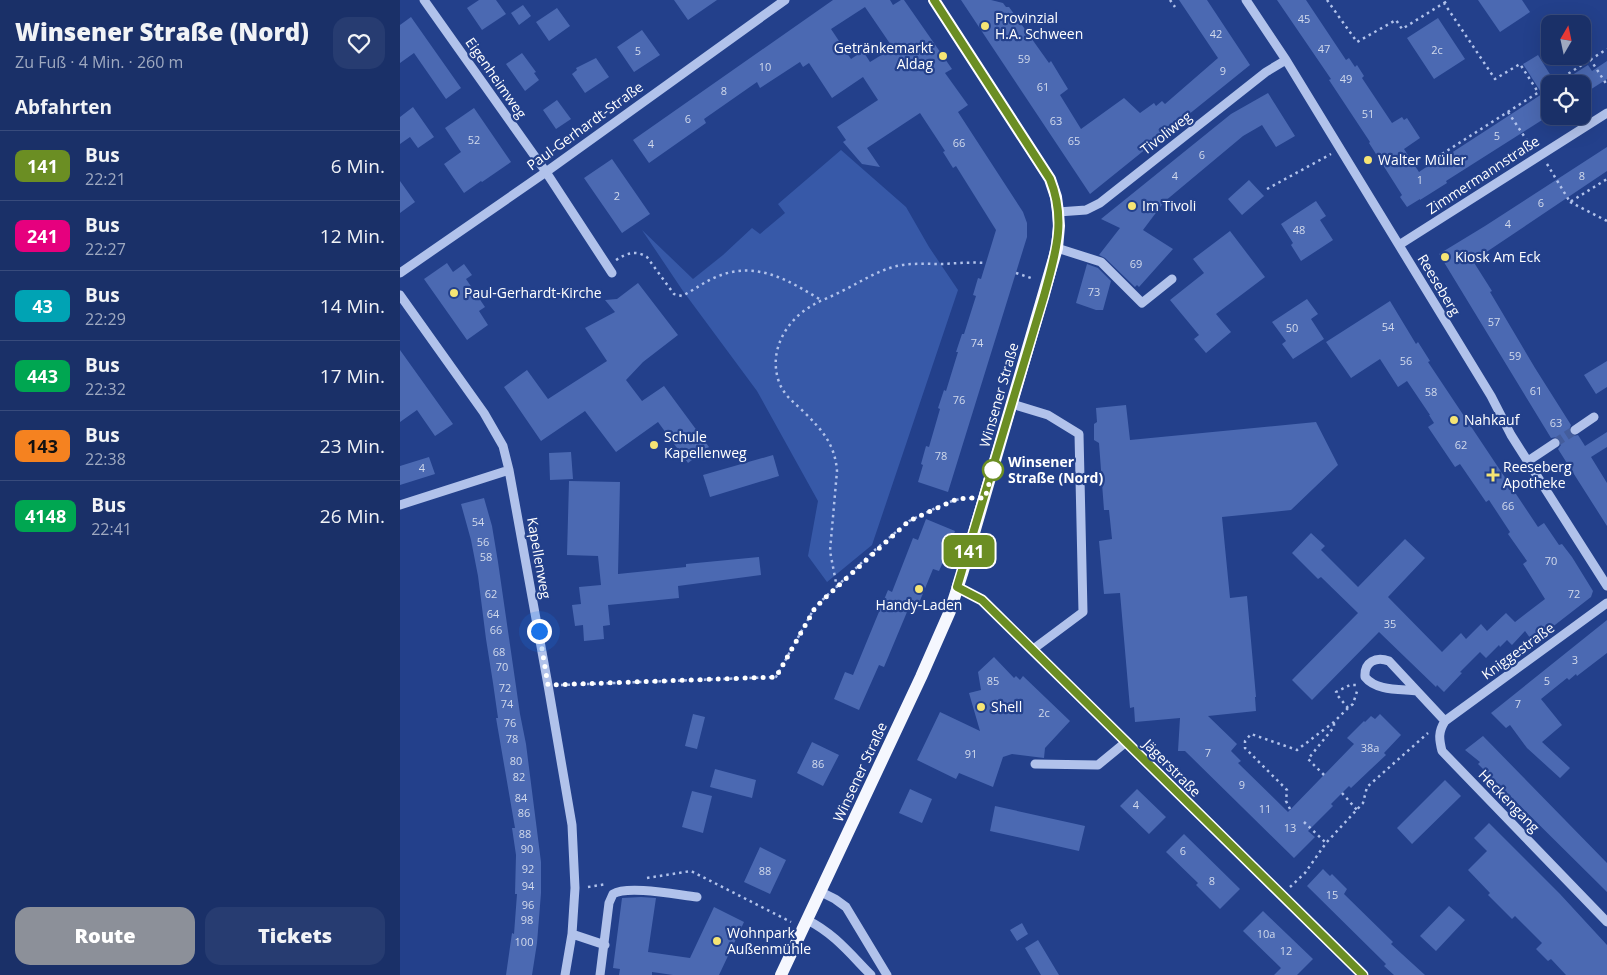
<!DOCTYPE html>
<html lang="de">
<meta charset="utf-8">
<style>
:root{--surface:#1a3068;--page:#273c71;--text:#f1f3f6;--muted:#9fa9c0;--line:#384b7c;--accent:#8c9099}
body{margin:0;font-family:"Open Sans",sans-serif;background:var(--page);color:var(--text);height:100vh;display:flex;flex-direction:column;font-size:19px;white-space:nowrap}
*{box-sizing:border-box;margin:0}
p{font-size:16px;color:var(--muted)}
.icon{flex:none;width:28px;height:28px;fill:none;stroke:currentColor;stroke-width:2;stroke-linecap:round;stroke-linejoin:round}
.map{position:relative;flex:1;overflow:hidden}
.drawer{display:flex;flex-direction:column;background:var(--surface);width:400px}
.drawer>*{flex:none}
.badge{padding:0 10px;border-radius:8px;font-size:18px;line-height:32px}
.needle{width:32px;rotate:9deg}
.controls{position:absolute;left:1141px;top:15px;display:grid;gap:10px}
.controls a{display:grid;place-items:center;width:50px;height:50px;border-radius:10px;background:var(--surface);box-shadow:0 5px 20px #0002,0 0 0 1px var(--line);font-size:25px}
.you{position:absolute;width:25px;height:25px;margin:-12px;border:4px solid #fff;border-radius:50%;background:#1a73e8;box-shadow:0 0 0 8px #1a73e833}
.map>.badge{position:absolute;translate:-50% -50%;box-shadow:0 0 0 2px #fff}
h2{padding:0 15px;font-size:19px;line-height:45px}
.round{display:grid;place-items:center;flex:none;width:52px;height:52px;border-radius:15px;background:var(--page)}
.headline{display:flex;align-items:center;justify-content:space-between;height:85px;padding:0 15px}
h1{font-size:24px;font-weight:800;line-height:38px}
.action{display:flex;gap:10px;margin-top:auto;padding:10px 15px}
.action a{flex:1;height:58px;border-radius:15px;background:var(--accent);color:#fff;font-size:20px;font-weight:800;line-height:58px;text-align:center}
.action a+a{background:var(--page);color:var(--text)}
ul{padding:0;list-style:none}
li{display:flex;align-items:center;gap:15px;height:70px;padding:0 15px;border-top:1px solid var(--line)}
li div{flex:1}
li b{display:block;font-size:19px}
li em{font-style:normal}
li .badge{min-width:55px;font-weight:700;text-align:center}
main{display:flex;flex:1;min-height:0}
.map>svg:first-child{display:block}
</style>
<main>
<section class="drawer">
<div class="headline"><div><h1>Winsener Straße (Nord)</h1><p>Zu Fuß · 4 Min. · 260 m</p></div><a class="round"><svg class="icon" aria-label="heart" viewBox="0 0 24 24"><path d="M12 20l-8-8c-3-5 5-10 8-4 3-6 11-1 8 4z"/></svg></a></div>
<h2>Abfahrten</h2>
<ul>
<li><span class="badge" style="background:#6b8e23;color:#fff">141</span><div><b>Bus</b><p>22:21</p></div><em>6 Min.</em></li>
<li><span class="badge" style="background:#e6007e;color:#fff">241</span><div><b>Bus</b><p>22:27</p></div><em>12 Min.</em></li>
<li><span class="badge" style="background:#00a3b4;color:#fff">43</span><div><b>Bus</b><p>22:29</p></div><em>14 Min.</em></li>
<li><span class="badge" style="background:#00a651;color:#fff">443</span><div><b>Bus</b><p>22:32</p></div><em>17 Min.</em></li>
<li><span class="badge" style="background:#f58220;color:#111">143</span><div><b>Bus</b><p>22:38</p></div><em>23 Min.</em></li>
<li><span class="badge" style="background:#00a651;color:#fff">4148</span><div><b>Bus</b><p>22:41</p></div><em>26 Min.</em></li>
</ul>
<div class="action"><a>Route</a><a>Tickets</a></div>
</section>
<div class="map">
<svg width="1207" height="975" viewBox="0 0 1207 975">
<rect width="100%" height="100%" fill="#23408b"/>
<path fill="#3759a8" d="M441,150L506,207L529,247L558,290L472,545L427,582L408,556L418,501L357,391L283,291L242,230L293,279L323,255L352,228L360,234L385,213L378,204Z"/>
<path fill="#4b69b2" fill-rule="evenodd" d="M79,0H96L106,14L82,30L67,8Z
M274,0H317L288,20Z
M433,0H490L493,5L501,0H504L552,69L545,73L568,105L558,112L623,212L627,223V237L548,492L518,482L523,465L521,464L526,446L529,447L540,409L538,408L544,390L546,391L558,352H556L562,334H564L576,296L573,295L578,278L581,279L596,230L556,166L553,168L543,152L545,151L520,113L467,148L480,167L462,164L443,142L446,140L437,127L478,100L463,77L432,98L409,63L403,67L400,62L360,88L357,82L304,119L306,123L249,163L233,140ZM465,7L493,48L470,62L463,51L451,59L431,29Z
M561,0H591L603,3L606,7H609L649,63L651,61L668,89L660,95L681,129L724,98L740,113L754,103L756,106L762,101L765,104L818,58L779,0H807L850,65L690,194Z
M877,0H906L946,60L949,58L955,67L957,65L964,76L962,78L992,123L1002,117L1004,120L1007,118L1020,138L1004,149L1019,172L1041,157L1042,159L1142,94L1123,64L1138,55L1156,84H1150V115L1046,181L1047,183L1020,200V199L1007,207L1000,197L1002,195L969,143L970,142L929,80L931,79Z
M1078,0H1122L1130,12L1100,32Z
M123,5L131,16L119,25L111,13Z
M157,8L170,26L149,41L136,22Z
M11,17L61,88L46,99L14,53L0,63V25Z
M1038,18L1065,59L1034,79L1007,38Z
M242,30L260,55L234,72L217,47Z
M122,53L136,72L134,73L139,80L125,91L106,64Z
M196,58L209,77L185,93L172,74L177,70L176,68Z
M1207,61V79L1182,95V84H1158L1188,65L1192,71Z
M868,93L895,136L876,147L862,125L843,136L764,202L743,230L773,249L739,287L737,285L735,287L705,258L699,255L720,228L701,219L831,114Z
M157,100L171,119L156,129L143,110Z
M13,107L34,137L18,148L10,137L0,144V117Z
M74,108L111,162L82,182L81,181L64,193L44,164L61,152L45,128Z
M1207,147V171L1073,261L1092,291L1090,292L1135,368L1171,425L1169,430L1170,434L1173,436L1178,435L1185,446L1207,432V447L1191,457L1207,483V526L1158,449L1161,445L1160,440L1157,437L1151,438L1039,254L1085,226Z
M212,159L250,214L222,233L184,178Z
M849,180L864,196L842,215L828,199Z
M0,181L15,202L0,213Z
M916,201L926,216L920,220L933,240L901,261L891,245L893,243L881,224Z
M830,231L865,277L816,314L831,332L806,353L794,339L799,335L770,300L804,273L793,259Z
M47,263L53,272L64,264L72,275L66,279L85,307L79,311L88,325L67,340L24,279Z
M687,264L698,268L711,281L703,310H696L676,303Z
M238,283L278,335L243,362L226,380L242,401L264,386L309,447L288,463L258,422L216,452L185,411L141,441L104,387L127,370L148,399L207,361L185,328L215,312L205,300L217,299Z
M907,299L918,314L911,319L924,339L893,359L882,344L886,341L872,322Z
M990,301L1016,344L1018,342L1030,361L1028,362L1138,527L1144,523L1159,545L1162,544L1172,557L1193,591L1191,597L1133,642L1125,631L1112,645L1107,640L1100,647L1099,645L1086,658L1080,652L1060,672L1062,673L1044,692L1037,685L1036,687L979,632L912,700L892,680L958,613L921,577L918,579L892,553L911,533L925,546L921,550L958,587L1005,539L1025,558L988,597L1042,652L1061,633L1066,639L1081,624L1087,631L1106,613L1115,622L1145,599L1123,564L1127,561L1108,534L1110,532L1089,500L1086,502L1060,464L1055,467L1028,427L1034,423L1029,415H1030L1007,381L998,387L980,359L951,378L926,342Z
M0,350L53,424L35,436L17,410L0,422Z
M1207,361V387L1196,394L1184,375Z
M726,405L730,440L916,422L938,465L891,510L822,517L830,598L847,596L856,697H855L856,711L808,716L837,744L831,751L841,761L838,763L888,812L954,744L947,738L964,721L965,722L971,716L975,719L980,714L1001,735L984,753L986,755L971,769L951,788L949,786L931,804L933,806L908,831L915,837L894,858L785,751H778L780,718L735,722L734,707L730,708L720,593L704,594L699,541L712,539L709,510H704L699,443L694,440V424L697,422L696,408Z
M171,452L173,479L150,480L149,453Z
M373,455L379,476L310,497L303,475Z
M29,457L35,474L0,485V466Z
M169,481L220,482L218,574L286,567V564L359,557L361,575L278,586L279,598L208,605L210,625L203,626L204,639L184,641L183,625L175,626L172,605L181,604L179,587L201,585L198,556L167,555Z
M84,498L92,526L98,562L120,714L126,744L141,862V893L137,943L132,975H106L112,933L114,934L117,894H115L116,855L112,828H115L96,718H98L93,683L86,639L78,576L71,540L61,504Z
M526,519L555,531L552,539L553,540L539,571L533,569L519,603L512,600L484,667L479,665L459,710L434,699L445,672L453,675L488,590L492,592L513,538L518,540Z
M1207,620V653L1177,676L1176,674L1169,680L1167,678L1141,699L1162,725L1142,742L1170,768L1160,778L1127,748L1110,725L1106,728L1091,713Z
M594,657L614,678L616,676L620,680L623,676L670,721L645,748L644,758L612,754L603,757L593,787L559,773L556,779L517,760L540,712L580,731L569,693L581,690L578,672Z
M293,714L305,717L297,749L285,746Z
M1083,736L1207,863V892L1078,764L1080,762L1065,750Z
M412,742L439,755L423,786L397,773Z
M315,769L356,780L352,798L310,787Z
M1045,780L1061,796L1012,844L997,828Z
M510,789L532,799L522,823L499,813Z
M737,789L766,817L749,834L720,806Z
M292,791L312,796L303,833L282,827Z
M595,806L685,826L679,851L590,831Z
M1089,823L1160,894L1207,945V975H1166L1151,959L1148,961L1136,949L1142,943L1115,916L1112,919L1088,895L1090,893L1068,870L1087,851L1074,838Z
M784,834L840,889L820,909L796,885L798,883L766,852Z
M360,847L386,860L370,894L344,882Z
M923,869L930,876L932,874L947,889L944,894L993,942L991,944L1025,975H994L984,966L986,964L907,886Z
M241,897L256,898L248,952L290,958L314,907L344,922L319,975H273L252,972V975H219L220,969L213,968L222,898Z
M1049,906L1065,920L1036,951L1020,936Z
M863,911L913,959L897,975H874L881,968L843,931Z
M622,923L628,934L617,941L610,930Z
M638,940L659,975H641L625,948Z"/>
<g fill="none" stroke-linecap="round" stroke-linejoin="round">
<path stroke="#445d9c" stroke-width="9" stroke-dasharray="9 4.5" stroke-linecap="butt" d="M1155,443L1175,430"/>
<path stroke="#b1c2eb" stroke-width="2.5" stroke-dasharray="2.5 4" stroke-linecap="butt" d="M770,0L775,7
M927,0L957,42L996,20L1002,29L1044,3L1095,79L1120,64L1138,92
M1044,3L1049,0
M1190,59L1207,85
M1152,84L1207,49
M1108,112L1132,148
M1042,154L1150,85
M1147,164L1170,202L1207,179
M867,189L931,154
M1170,202L1207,221
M216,260C227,253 236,250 247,257L274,294L282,296C294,290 304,282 316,277C356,260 388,280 421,300
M616,273L634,279
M437,588L430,551L437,471C435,445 423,431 405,413C395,403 384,396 379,382C368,351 386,320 413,305C421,300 431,297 440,292C461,282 479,269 502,265C516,263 530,264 544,264C558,263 572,262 586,263
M161,685L376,677L415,607L476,549L509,521L544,504L555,500L571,498
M948,708L938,696L936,692L950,685H956
M924,775L908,759L934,727V722
M942,793L957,810
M890,809L886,801L887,790L845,748V741L851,734L897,750L934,722L948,708L953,704L958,688
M904,822L926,843
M247,878L291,871L391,922
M188,887L207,884
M890,887L905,873L926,843L963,803L967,787L1028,733"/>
<path stroke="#b1c2eb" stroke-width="9" d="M24,0L146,172L212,273
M846,0L886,60L1091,396L1111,435L1207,586
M658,212L686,210L700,203L866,72L886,60
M999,245L1207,113
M657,248L701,262L742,303L772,279
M0,273L146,172L385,0
M0,295L84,413L103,446L109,470L148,685L172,825L175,888L172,934L165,975
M612,404L648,415L679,434L683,612L632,650
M1175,430L1194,417
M1128,461L1155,443
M0,505L109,470
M557,587L582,600L963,975
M1207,603L1045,721C1038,732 1039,739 1042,751L1207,922
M1017,691C1000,689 976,691 965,677C964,662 976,656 989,661L1045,721
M635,764L698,765L726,742
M421,892L435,899L446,907L487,975
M407,920C434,933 451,955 471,975
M172,934L205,945
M200,975L209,903L213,894C228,885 278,895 297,897"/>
<path stroke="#f5f7fe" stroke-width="12" d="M381,975L521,677L550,611L562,574L657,248L659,226L658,212L656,197L650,179L534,0"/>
</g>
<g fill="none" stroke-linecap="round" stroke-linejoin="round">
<defs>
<path id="line" d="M534,0L650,179C667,221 655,255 644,296L557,587L582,600L963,975"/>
</defs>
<use href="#line" stroke="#fff" stroke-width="11"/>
<use href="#line" stroke="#6b8e23" stroke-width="8"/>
<path stroke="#fff" stroke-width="5" stroke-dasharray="0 9" d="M139,631L148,685L376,677L415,608L425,598L509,521L555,500L565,498H585L593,470"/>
</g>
<g fill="#f6e574" stroke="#23408b" stroke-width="2">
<circle cx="585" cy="26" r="5"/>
<circle cx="543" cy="56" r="5"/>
<circle cx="968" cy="160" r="5"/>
<circle cx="732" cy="206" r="5"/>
<circle cx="1045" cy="257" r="5"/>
<circle cx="54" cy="293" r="5"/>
<circle cx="1054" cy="420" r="5"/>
<circle cx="254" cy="445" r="5"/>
<path d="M1090.5 467.5h5v5h5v5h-5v5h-5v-5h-5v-5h5z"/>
<circle cx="519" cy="589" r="5"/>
<circle cx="581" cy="707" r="5"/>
<circle cx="317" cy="941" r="5"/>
</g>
<circle fill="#fff" stroke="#6b8e23" stroke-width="2.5" cx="593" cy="470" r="10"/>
<g text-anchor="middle" stroke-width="4.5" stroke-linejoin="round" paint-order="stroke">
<g font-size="11" fill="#d2daec">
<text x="904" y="23">45</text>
<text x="816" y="38">42</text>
<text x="924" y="53">47</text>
<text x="1037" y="54">2c</text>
<text x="238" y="55">5</text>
<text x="624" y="63">59</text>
<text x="365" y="71">10</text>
<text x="823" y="75">9</text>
<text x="946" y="83">49</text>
<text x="643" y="91">61</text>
<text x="324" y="95">8</text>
<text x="968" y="118">51</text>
<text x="288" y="123">6</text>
<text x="656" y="125">63</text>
<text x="1097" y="140">5</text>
<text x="74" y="144">52</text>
<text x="674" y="145">65</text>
<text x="559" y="147">66</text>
<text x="251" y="148">4</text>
<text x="802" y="159">6</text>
<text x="775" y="180">4</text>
<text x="1182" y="180">8</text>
<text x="1020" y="184">1</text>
<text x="217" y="200">2</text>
<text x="1141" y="207">6</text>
<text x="1108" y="228">4</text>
<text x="899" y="234">48</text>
<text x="736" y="268">69</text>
<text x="694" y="296">73</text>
<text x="1094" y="326">57</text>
<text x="988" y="331">54</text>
<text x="892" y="332">50</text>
<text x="577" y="347">74</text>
<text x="1115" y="360">59</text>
<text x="1006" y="365">56</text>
<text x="1136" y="395">61</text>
<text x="1031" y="396">58</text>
<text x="559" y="404">76</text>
<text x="1156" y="427">63</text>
<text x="1061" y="449">62</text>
<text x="541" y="460">78</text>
<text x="22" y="472">4</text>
<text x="1108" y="510">66</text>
<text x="78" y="526">54</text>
<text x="83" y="546">56</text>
<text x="86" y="561">58</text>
<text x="1151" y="565">70</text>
<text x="91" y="598">62</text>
<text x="1174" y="598">72</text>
<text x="93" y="618">64</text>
<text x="990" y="628">35</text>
<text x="96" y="634">66</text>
<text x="99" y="656">68</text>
<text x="1175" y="664">3</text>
<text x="102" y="671">70</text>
<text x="593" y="685">85</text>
<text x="1147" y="685">5</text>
<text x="105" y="692">72</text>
<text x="107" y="708">74</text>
<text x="1118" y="708">7</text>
<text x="644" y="717">2c</text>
<text x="110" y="727">76</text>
<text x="112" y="743">78</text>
<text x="970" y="752">38a</text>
<text x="808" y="757">7</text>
<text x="571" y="758">91</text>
<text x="116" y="765">80</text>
<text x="418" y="768">86</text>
<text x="119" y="781">82</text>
<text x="842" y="789">9</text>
<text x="121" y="802">84</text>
<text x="736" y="809">4</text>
<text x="865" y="813">11</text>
<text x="124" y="817">86</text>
<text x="890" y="832">13</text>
<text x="125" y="838">88</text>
<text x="127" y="853">90</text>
<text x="783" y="855">6</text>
<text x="128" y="873">92</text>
<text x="365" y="875">88</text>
<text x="812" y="885">8</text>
<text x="128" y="890">94</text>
<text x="932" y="899">15</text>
<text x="128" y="909">96</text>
<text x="127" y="924">98</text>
<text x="866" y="938">10a</text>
<text x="124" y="946">100</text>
<text x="886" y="955">12</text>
</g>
<g font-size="14" fill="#fff" stroke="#23408b" text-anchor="start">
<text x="595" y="23">Provinzial<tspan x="595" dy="16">H.A. Schween</tspan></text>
<text x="533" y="53" text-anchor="end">Getränkemarkt<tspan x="533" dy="16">Aldag</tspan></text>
<text x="978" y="165">Walter Müller</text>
<text x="742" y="211">Im Tivoli</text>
<text x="1055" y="262">Kiosk Am Eck</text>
<text x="64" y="298">Paul-Gerhardt-Kirche</text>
<text x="1064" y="425">Nahkauf</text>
<text x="264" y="442">Schule<tspan x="264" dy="16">Kapellenweg</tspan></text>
<text x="1103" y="472">Reeseberg<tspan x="1103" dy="16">Apotheke</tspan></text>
<text x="519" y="610" text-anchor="middle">Handy-Laden</text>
<text x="591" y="712">Shell</text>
<text x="327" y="938">Wohnpark<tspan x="327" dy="16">Außenmühle</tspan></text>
</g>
<g font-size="14" fill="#fff" stroke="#23408b">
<text transform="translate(96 78) rotate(55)" y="5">Eigenheimweg</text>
<text transform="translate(185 126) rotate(-36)" y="5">Paul-Gerhardt-Straße</text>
<text transform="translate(766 133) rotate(-38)" y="5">Tivoliweg</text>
<text transform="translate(1083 175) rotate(-33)" y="5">Zimmermannstraße</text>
<text transform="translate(1039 285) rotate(59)" y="5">Reeseberg</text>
<text transform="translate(599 395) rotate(-74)" y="5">Winsener Straße</text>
<text transform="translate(139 558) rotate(80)" y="5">Kapellenweg</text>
<text transform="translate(1118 651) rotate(-36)" y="5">Kniggestraße</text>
<text transform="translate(772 768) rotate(45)" y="5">Jägerstraße</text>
<text transform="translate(460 772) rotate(-65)" y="5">Winsener Straße</text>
<text transform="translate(1109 801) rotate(46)" y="5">Heckengang</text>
</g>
<g font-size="14" font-weight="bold" fill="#fff" stroke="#23408b" text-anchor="start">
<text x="608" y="467">Winsener<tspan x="608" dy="16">Straße (Nord)</tspan></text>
</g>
</g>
</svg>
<div class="controls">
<a><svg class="needle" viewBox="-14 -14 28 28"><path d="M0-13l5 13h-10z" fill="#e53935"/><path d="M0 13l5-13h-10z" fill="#9fa9c0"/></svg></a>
<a><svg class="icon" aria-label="locate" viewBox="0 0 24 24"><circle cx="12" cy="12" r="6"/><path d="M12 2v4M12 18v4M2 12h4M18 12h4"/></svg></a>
</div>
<div class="you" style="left:139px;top:631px"></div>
<b class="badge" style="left:569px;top:551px;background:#6b8e23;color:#fff">141</b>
</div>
</main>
